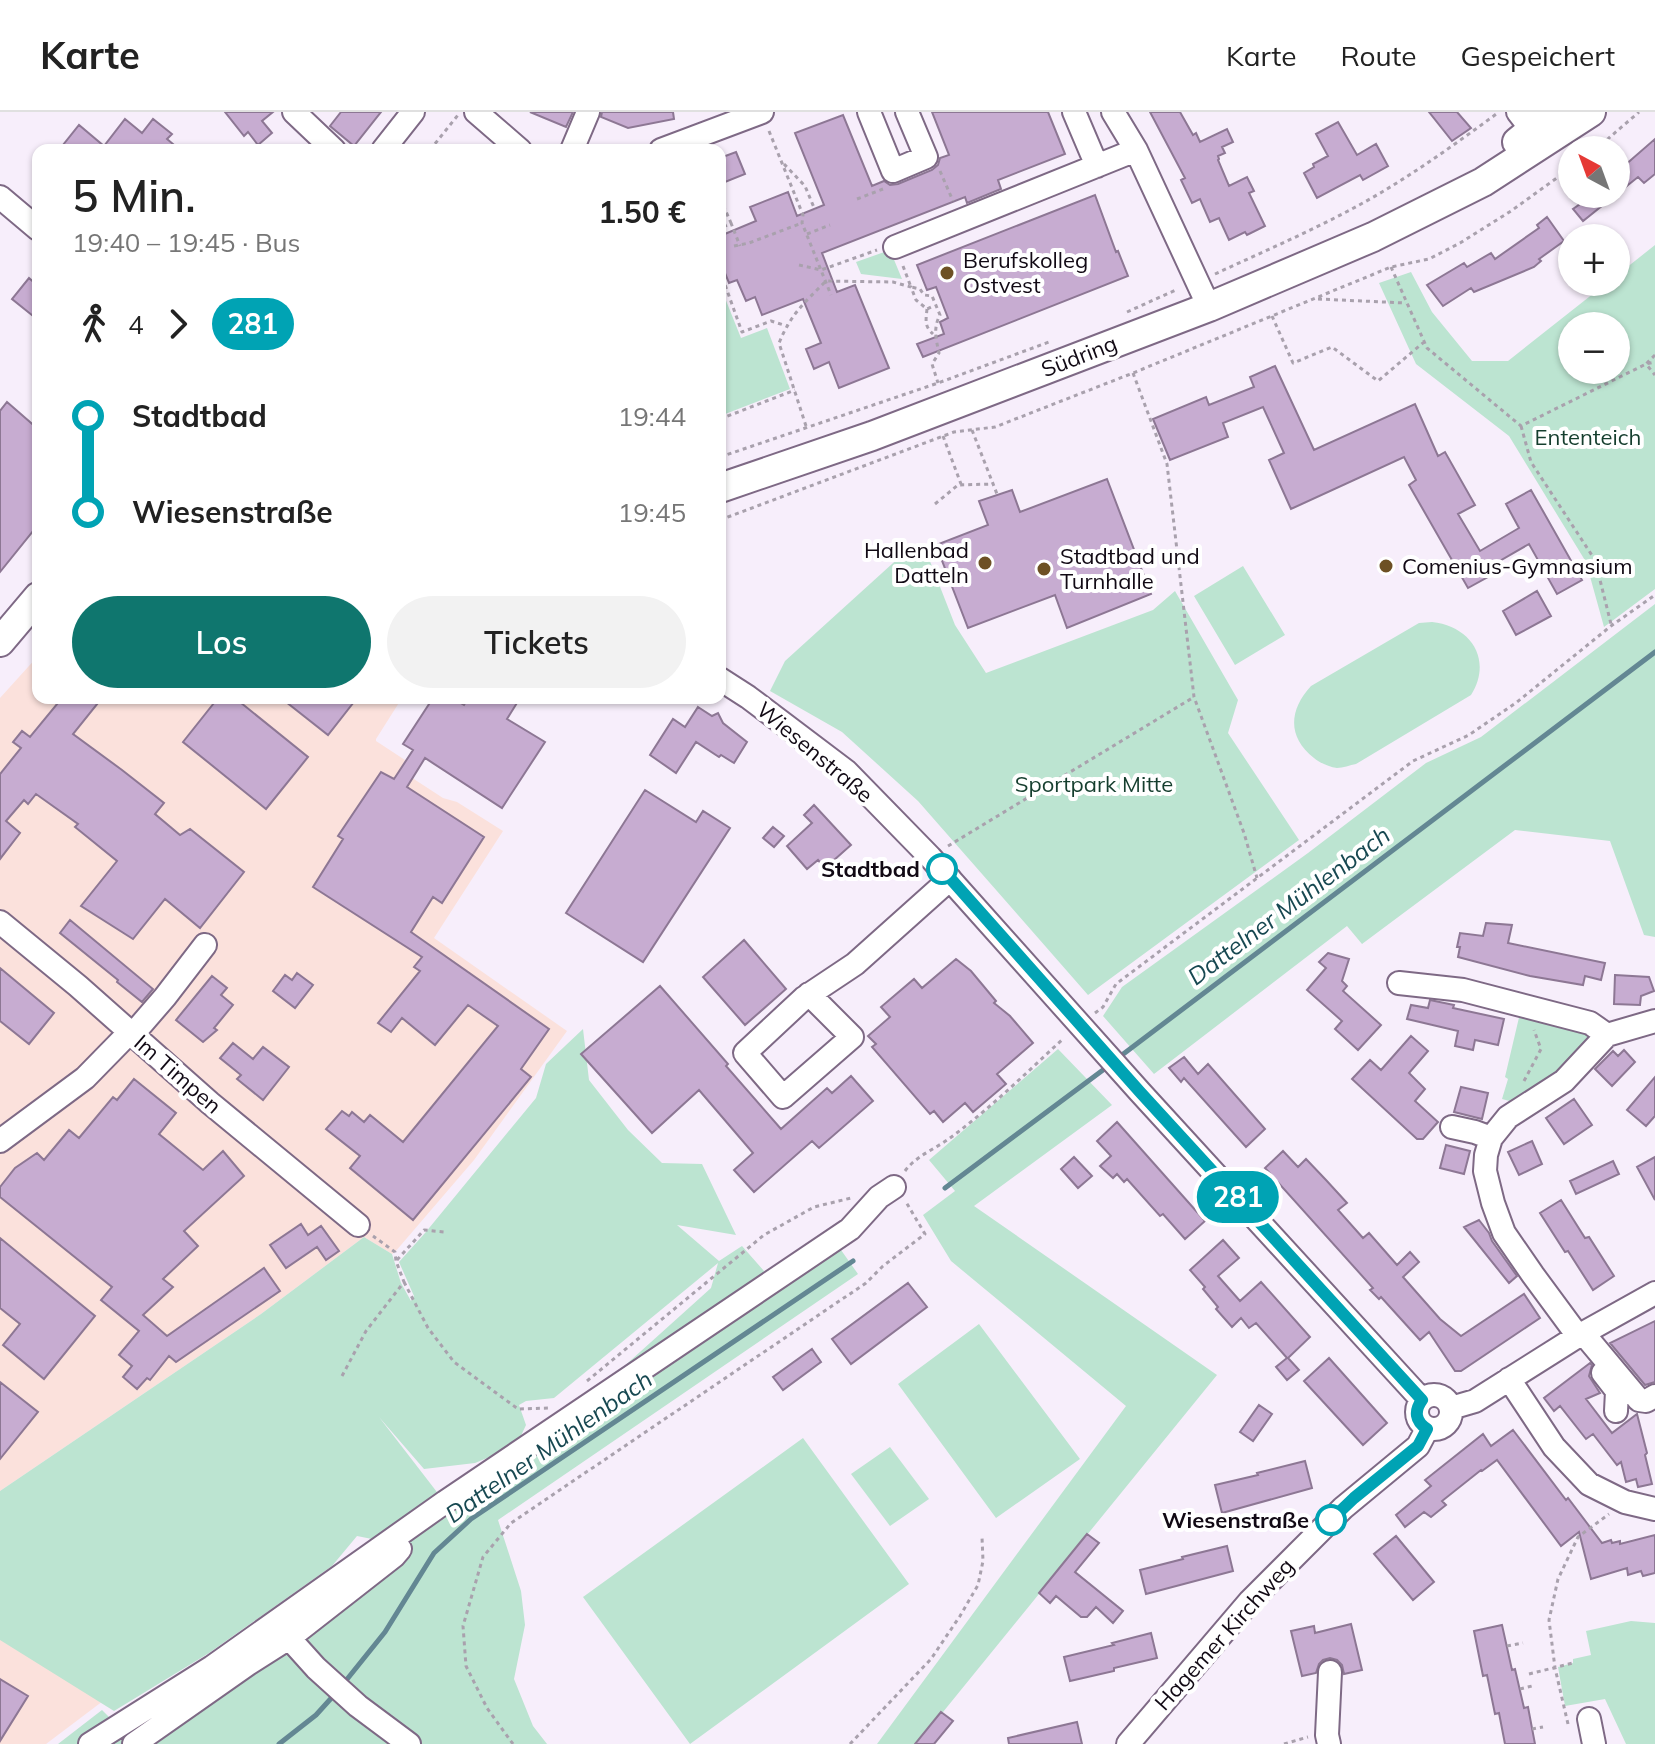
<!DOCTYPE html>
<html lang="de">
<meta charset="utf-8">
<style>
:root{--surface:#fff;--page:#f2f2f2;--text:#222;--muted:#767676;--line:#e0e0e0;--accent:#0f766e}
body{margin:0;font-family:Mulish,sans-serif;background:var(--page);color:var(--text);height:100vh;display:flex;flex-direction:column;font-size:30px;white-space:nowrap}
*{box-sizing:border-box;margin:0}
p{font-size:26px;color:var(--muted)}
.icon{flex:none;width:44px;height:44px;fill:none;stroke:currentColor;stroke-width:2;stroke-linecap:round;stroke-linejoin:round}
.map{position:relative;flex:1;overflow:hidden}
.sheet{position:absolute;left:32px;top:32px;width:694px;height:560px;display:flex;flex-direction:column;background:var(--surface);border-radius:16px;box-shadow:0 2px 6px #0004}
.sheet>*{flex:none}
.badge{padding:0 16px;border-radius:26px;font-size:28px;line-height:52px}
.needle{width:52px;rotate:319deg}
.buttons{position:absolute;left:1558px;top:24px;display:grid;gap:16px}
.buttons a{display:grid;place-items:center;width:72px;height:72px;border-radius:50%;background:var(--surface);box-shadow:0 2px 6px #0004;font-size:40px}
.map>.badge{position:absolute;translate:-50% -50%;box-shadow:0 0 0 4px #fff}
.legs{display:flex;align-items:center;gap:12px;height:88px;padding:0 40px;font-size:26px}
.legs p{margin-inline-start:auto}
.overview{display:flex;align-items:center;justify-content:space-between;height:136px;padding:0 40px}
h1{font-size:44px;font-weight:600;line-height:60px}
.button{display:flex;gap:16px;margin-top:auto;padding:16px 40px}
.button a{flex:1;height:92px;border-radius:48px;background:var(--accent);color:#fff;font-size:32px;font-weight:600;line-height:92px;text-align:center}
.button a+a{background:var(--page);color:var(--text)}
ul{padding:0 40px;list-style:none}
li{display:flex;align-items:center;gap:28px;height:96px;font-size:30px}
li i{display:grid;place-items:center;width:12px;height:100%;margin:0 10px;background:currentColor}
li i::after{content:'';width:20px;height:20px;margin:-10px;border:6px solid;border-radius:50%;background:var(--surface)}
li p{margin-inline-start:auto}
li:first-child i{background:linear-gradient(#0000 50%,currentColor 0)}
li:last-child i{background:linear-gradient(currentColor 50%,#0000 0)}
header{display:flex;align-items:center;gap:48px;box-sizing:border-box;height:112px;padding:0 40px;background:var(--surface);border-bottom:2px solid var(--line)}
header strong{font-size:38px}
nav{display:flex;gap:44px;margin-inline-start:auto;font-size:28px}
.map>svg:first-child{display:block}
</style>
<header>
<strong>Karte</strong>
<nav><a>Karte</a><a>Route</a><a>Gespeichert</a></nav>
</header>
<div class="map">
<svg width="1655" height="1632" viewBox="0 0 1655 1632">
<rect width="100%" height="100%" fill="#f7eefb"/>
<path fill="#fbe1dc" d="M38,544V586H402L376,627V629L405,648L400,658L443,686L457,690L503,719L434,826L567,919L474,1048L395,1140L392,1142L364,1125L261,1202L0,1379V586Z
M0,1526L103,1589L46,1632H0Z"/>
<path fill="#bce4d1" fill-rule="evenodd" d="M1655,133V477L1604,515L1586,450L1509,324L1416,252L1379,171L1411,160L1432,200L1472,249H1508L1608,170H1616V164ZM1572,214H1616V258H1572Z
M890,138L902,167L861,162L856,150Z
M721,176L741,226L767,216L790,277L720,304V177Z
M914,432L926,439L955,513L986,561L1153,498L1175,479L1238,588L1228,621L1299,728L1088,883L918,689L842,620L770,579L785,549Z
M1243,454L1285,523L1235,553L1194,484Z
M1655,492V825L1644,823L1610,729L1515,718L1362,832L1347,814L1154,962L1103,904L1122,875L1308,741L1426,651L1481,625Z
M1432,510C1471,514 1493,548 1471,583L1356,652C1350,653 1343,656 1337,656C1329,655 1320,651 1314,646C1287,625 1289,598 1311,574L1419,511Z
M1521,897L1585,918L1588,925L1587,930L1564,960L1517,991L1502,987L1508,967L1505,965Z
M583,917L589,968L628,1018L662,1051L702,1052L736,1123L677,1113L719,1149L742,1134L778,1175L841,1138L858,1162L498,1408L521,1479L525,1513L514,1567L533,1614L547,1632H58L102,1598L110,1606L217,1544L341,1454L372,1427L357,1424L332,1454L209,1541L114,1599L0,1528V1379L261,1202L364,1125L392,1142L401,1171L411,1189L414,1184L399,1150L425,1121L536,986L546,952ZM718,1151L711,1176L610,1267L519,1328L526,1313L519,1293L526,1289L554,1286ZM379,1305L424,1357L475,1351L504,1339L440,1384Z
M1058,937L1112,993L974,1094L1217,1263L917,1632H877L1126,1294L951,1149L923,1103L955,1079L929,1048Z
M979,1212L1080,1347L996,1406L898,1272Z
M803,1326L909,1472L690,1632L583,1485Z
M890,1335L929,1387L890,1414L851,1362Z
M1631,1509L1655,1511V1632H1626L1605,1587L1565,1594L1558,1555L1573,1551V1547L1591,1543L1586,1519Z"/>
<g fill="none" stroke-linecap="round" stroke-linejoin="round">
<path stroke="#638793" stroke-width="5" d="M1118,946L1655,540
M945,1076L1107,955
M344,1571L385,1520L434,1441L471,1407L853,1149
M279,1632L316,1603L335,1582"/>
</g>
<path fill="#c7acd1" stroke="#8d7794" stroke-width="2" d="M225,0H273L262,9L272,21L258,33L248,20L244,24Z
M341,0H381L354,34L330,14Z
M530,0H573L566,15Z
M602,0H673L674,7L628,16L601,5Z
M932,0H1048L1065,42L998,68L1001,77L967,91L965,85L822,141L837,180L855,173L889,256L839,276L829,250L814,257L806,237L821,231L803,187L762,203L755,185L746,189L737,168L729,171L720,149V124L756,109L750,95L788,80L797,104L824,93L795,21L843,3L872,74L884,69L890,73L898,72L932,58L938,53L940,46L949,43Z
M1150,0H1180L1193,23L1196,21L1200,30L1227,17L1233,30L1222,35L1225,41L1218,44L1219,47L1218,48L1229,74L1247,65L1254,79L1249,81L1265,114L1247,123L1245,120L1229,128L1219,106L1210,110L1200,87L1192,91L1181,68L1185,66Z
M1429,0H1457L1471,16L1452,29Z
M125,7L142,21L153,7L172,22L167,27L180,38H59L79,13L104,34Z
M1338,10L1357,43L1376,32L1388,54L1363,68L1360,63L1317,86L1304,61L1314,55L1313,52L1328,44L1316,22Z
M1655,27V62L1644,71L1638,65L1583,109L1573,97L1580,92L1572,82H1616V61Z
M736,40L745,62L720,72V46Z
M1095,83L1116,140L1118,139L1128,164L923,245L917,232L944,222L940,210L948,206L936,175L927,178L917,153Z
M1547,105L1564,129L1539,147L1541,149L1534,155L1474,180L1471,176L1443,194L1427,173L1464,151L1467,155L1491,141L1495,147L1539,116L1537,113Z
M29,166L38,174V208L12,187Z
M1275,254L1314,338L1415,292L1438,344L1445,340L1475,393L1458,402L1480,439L1519,416L1506,392L1531,378L1582,468L1557,482L1529,432L1491,454L1495,461L1468,476L1409,373L1416,368L1404,345L1291,397L1269,348L1284,341L1263,295L1223,311L1228,325L1170,348L1153,307L1206,285L1209,293L1254,275L1250,265Z
M7,290L38,317V413L0,460V299Z
M1107,367L1151,482L1067,516L1055,483L968,516L936,433L988,413L979,389L1012,378L1020,400Z
M1537,479L1551,504L1516,523L1503,499Z
M62,586H102L73,622L122,658L164,691L155,702L180,723L190,717L244,760L200,816L165,787L133,827L81,794L117,749L75,715L78,712L36,682L28,692L24,688L6,709L20,721L0,747V662L21,636L13,630L22,619L30,625Z
M218,586H235L308,645L266,697L183,630Z
M281,586H325L330,590L335,586H357L328,623Z
M433,586H452L464,593L468,586H520L507,607L545,630L502,696L425,646L407,675L484,725L442,791L433,785L411,820L549,917L521,957L531,965L413,1108L350,1056L360,1044L326,1017L342,999L349,1004L352,1000L364,1010L370,1003L403,1030L498,914L468,893L435,933L402,906L391,920L378,911L420,859L414,855L422,845L313,775L343,727L338,724L381,660L394,667L413,638L403,632Z
M698,595L712,604L718,601L723,611L747,630L734,651L721,643L719,645L696,630L676,661L650,643L673,607L685,615Z
M645,678L696,710L703,699L730,716L643,850L566,801Z
M814,693L851,733L825,756L818,748L807,757L787,734L812,711L804,703Z
M773,715L784,724L774,735L763,726Z
M70,808L153,877L142,890L117,870L118,868L60,821Z
M1486,811L1512,813L1508,831L1605,851L1601,868L1585,864L1583,873L1530,864L1458,845L1460,835H1457L1460,821L1483,824Z
M744,828L786,877L745,913L703,865Z
M1328,841L1349,847L1342,869L1347,874L1343,879L1381,913L1358,938L1335,917L1342,909L1307,878L1326,856L1319,850Z
M956,847L971,859L996,889L994,891L1010,904L1033,931L997,962L1006,972L973,1000L965,991L943,1010L934,999L930,1002L872,935L876,932L868,924L890,905L881,895L914,867L922,876Z
M0,856L54,901L29,932L0,909Z
M297,861L313,873L295,896L273,879L285,863L292,868Z
M1615,863L1649,865L1654,879L1641,884L1640,893L1614,892Z
M212,864L227,876L221,883L233,893L214,916L217,918L203,930L176,908Z
M660,874L728,952L726,954L781,1017L827,976L832,981L851,964L873,989L819,1036L812,1029L754,1080L734,1058L753,1041L699,978L652,1021L581,942Z
M1430,888L1454,893L1453,896L1504,907L1498,933L1475,928L1473,938L1455,934L1458,919L1407,907L1411,893L1428,896Z
M1411,924L1428,939L1409,961L1425,977L1415,989L1438,1010L1423,1027H1417L1352,967L1370,948L1381,958Z
M233,931L253,947L263,935L289,955L263,988L237,967L241,963L220,946Z
M1624,938L1635,950L1612,974L1595,957L1613,939L1618,944Z
M1184,945L1198,962L1208,952L1265,1017L1246,1035L1184,966L1181,970L1169,956Z
M1655,965V1004L1646,1014L1627,998Z
M134,967L176,1001L159,1022L203,1058L223,1039L244,1064L184,1119L198,1134L163,1167L173,1175L143,1203L167,1224L264,1156L280,1179L176,1250L169,1244L150,1268L147,1266L137,1277L123,1265L132,1254L119,1243L139,1219L101,1188L112,1175L0,1085V1075L15,1056L37,1041L44,1048L69,1018L79,1026L113,985L117,988Z
M1461,975L1488,981L1482,1007L1454,1000Z
M1574,987L1592,1013L1564,1032L1546,1006Z
M1117,1010L1205,1109L1185,1127L1163,1102L1160,1104L1127,1067L1124,1070L1117,1062L1113,1066L1100,1054L1111,1044L1097,1029Z
M1532,1029L1542,1052L1519,1063L1508,1040Z
M1446,1033L1470,1039L1464,1062L1440,1056Z
M1283,1039L1298,1055L1306,1047L1326,1068L1347,1091L1338,1098L1363,1126L1369,1121L1397,1153L1410,1140L1419,1150L1403,1165L1440,1207L1461,1224L1524,1182L1540,1206L1461,1259H1455L1429,1220L1420,1228L1381,1185L1379,1187L1370,1178L1373,1176L1265,1056Z
M1074,1045L1092,1064L1078,1076L1061,1057Z
M1655,1045V1088L1637,1055Z
M1613,1049L1619,1062L1576,1082L1570,1069Z
M1561,1088L1585,1126L1589,1125L1614,1164L1593,1178L1568,1139L1565,1140L1540,1101Z
M1479,1108L1489,1121L1492,1129L1517,1164L1509,1171L1464,1115Z
M301,1112L308,1123L321,1114L339,1139L326,1148L317,1135L286,1156L270,1133Z
M0,1126L95,1204L44,1267L3,1233L20,1212L0,1196Z
M1223,1128L1239,1146L1218,1164L1240,1189L1261,1170L1310,1225L1288,1246L1299,1258L1287,1268L1276,1255L1287,1246L1256,1211L1249,1216L1241,1206L1232,1215L1216,1197L1218,1195L1203,1177L1205,1175L1190,1158Z
M908,1171L927,1195L851,1252L832,1227Z
M1655,1209V1270L1645,1273L1610,1231Z
M812,1237L821,1250L783,1278L773,1265Z
M1329,1246L1387,1311L1363,1333L1304,1269Z
M1590,1251L1592,1253L1589,1264L1600,1281L1586,1287L1612,1321L1637,1302L1647,1341L1645,1343L1652,1372L1638,1375L1636,1367L1626,1370L1621,1350L1617,1353L1593,1322L1586,1327L1560,1294L1554,1299L1544,1286Z
M0,1270L38,1300L0,1347Z
M1259,1293L1272,1302L1253,1329L1240,1320Z
M1513,1318L1566,1388L1568,1386L1602,1431L1611,1428L1612,1431L1620,1429V1432L1655,1423V1461L1643,1464L1641,1459L1628,1463L1627,1456L1591,1467L1579,1420L1561,1434L1497,1348L1482,1359L1481,1358L1442,1389L1446,1393L1431,1405L1424,1400L1405,1415L1396,1403L1431,1374L1425,1368L1483,1322L1491,1334Z
M1305,1349L1312,1376L1222,1401L1215,1373L1258,1363L1257,1361Z
M1087,1422L1099,1431L1075,1460L1123,1499L1113,1511L1096,1495L1087,1505H1081L1056,1484L1050,1491L1039,1481Z
M1396,1424L1434,1470L1413,1488L1374,1442Z
M1227,1434L1233,1459L1146,1482L1140,1458L1183,1447L1182,1445Z
M1351,1512L1362,1558L1344,1562L1342,1553L1337,1548L1330,1546L1323,1548L1319,1552L1316,1561L1302,1564L1291,1519L1314,1514L1315,1521Z
M1502,1513L1512,1558L1515,1557L1524,1596L1528,1595L1535,1632H1505L1499,1601L1495,1602L1487,1563L1483,1564L1474,1519Z
M1151,1521L1157,1546L1114,1556V1559L1070,1569L1064,1545L1114,1533L1112,1531Z
M0,1567L28,1584L0,1629Z
M941,1600L953,1609L934,1632H915Z
M1077,1610L1082,1632H1009L1008,1626Z"/>
<g fill="none" stroke-linecap="round" stroke-linejoin="round">
<defs>
<path id="minor" d="M294,0L334,38
M476,0L520,38
M869,0L893,59L926,45L907,0
M1074,0L1097,54
M1113,0L1136,38L1209,195
M1518,0L1542,31
M383,38L413,0
M572,38L588,0
M661,38L762,0
M0,85L38,117
M895,135L1136,38
M720,567L748,585L846,659L930,745L1140,980L1422,1288
M0,810L78,874L210,991L358,1113
M1399,871L1463,878L1590,911L1607,923
M809,882L852,925L783,985L745,941L804,886L855,852L950,767
M133,922L165,885L205,833
M1452,1015L1475,1020L1491,1026
M0,1029L85,966L130,920
M1583,1221L1639,1288L1646,1289L1655,1284
M1578,1224L1533,1163L1504,1121L1493,1091L1485,1059L1486,1043L1491,1026L1508,1005L1564,969L1607,923L1655,909
M1603,1261L1617,1279L1616,1299
M1509,1267L1554,1335L1589,1372L1625,1390L1655,1397
M1417 1300a17 17 0 1 1 34 0a17 17 0 1 1-34 0Z
M1451,1296L1475,1289L1578,1224L1655,1181
M400,1437L394,1444L289,1526L316,1556L358,1594L409,1632
M1589,1607L1594,1632
M90,1632L212,1555L445,1390L850,1117L879,1085L894,1075
M134,1632L248,1552L289,1526
M1128,1632L1250,1489L1343,1396L1418,1334L1427,1317
M1329,1632L1327,1623L1330,1560"/>
<path id="major" d="M1517,30L1554,0
M720,376L872,324L1209,195L1373,125L1483,70L1591,0
M0,530L38,485"/>
</defs>
<use href="#minor" stroke="#7e6985" stroke-width="26"/>
<use href="#major" stroke="#7e6985" stroke-width="32"/>
<path stroke="#a9a1ad" stroke-width="3" stroke-dasharray="4 4" stroke-linecap="butt" d="M769,19L803,103L802,111L831,183
M430,38L458,3
M1595,38L1639,0
M784,52L805,74L815,98
M940,59L953,89
M720,86L731,111
M857,87L883,77
M720,108L723,115L731,111L740,134
M807,122L830,113
M734,134L749,131L802,111
M799,153L821,158L877,138
M903,154L911,175L920,177L924,183L932,184L940,203C933,216 936,227 939,241L932,252L938,271
M1391,155L1427,236L1521,314L1646,252L1655,250
M1215,162C1271,136 1328,112 1382,80C1422,56 1461,28 1499,0
M720,172L724,170L742,220L771,209L787,214
M1318,187L1406,191
M927,197C926,208 924,214 933,222
M1127,200L1178,177
M1272,204L1293,251L1332,235L1378,269L1424,230
M1655,243L1646,252L1655,263
M1133,261L1167,352L1194,585L1244,721L1257,766
M720,307L795,278
M806,314L779,231C791,202 804,191 826,169L893,170L911,175L916,188L927,197L931,195
M1521,314L1531,350L1595,448L1611,512
M972,318L997,382
M943,324L961,372
M720,345L938,271L1049,230
M935,392L958,373L993,372
M720,408L954,320L995,315L1133,261L1391,155L1429,147L1460,131L1511,99L1572,55
M948,734L1194,585
M1095,901L1103,895L1116,872L1413,649L1469,623L1517,590L1611,514L1655,483
M1524,969L1541,937L1534,918
M905,1059C916,1044 935,1037 950,1026C991,996 1027,960 1064,926
M397,1148L424,1118L444,1120
M404,1170L428,1216L454,1250L518,1297L549,1296
M342,1264L366,1219L404,1170L396,1149L395,1140L373,1124
M587,1269L764,1123L814,1095L851,1086
M1507,1534L1523,1531
M1529,1562L1573,1551
M1520,1577L1532,1574
M1568,1612L1555,1556L1549,1508L1558,1467L1578,1425L1609,1402
M1532,1617L1543,1615
M513,1632L487,1596L466,1554L463,1514L483,1445L511,1411L866,1171L883,1154L925,1122L906,1090
M850,1632L931,1547L960,1504L978,1473L983,1449L982,1425
M1284,1632L1308,1625"/>
<use href="#minor" stroke="#fff" stroke-width="22"/>
<use href="#major" stroke="#fff" stroke-width="28"/>
</g>
<g fill="none" stroke-linecap="round" stroke-linejoin="round">
<defs>
<path id="line-1" d="M942,757L1140,980L1422,1288C1414,1299 1415,1309 1427,1317L1418,1334L1354,1386L1331,1408"/>
</defs>
<use href="#line-1" stroke="#fff" stroke-width="18"/>
<use href="#line-1" stroke="#00a3b4" stroke-width="12"/>
</g>
<g fill="#6d5024" stroke="#fff" stroke-width="3">
<circle cx="947" cy="161" r="8"/>
<circle cx="985" cy="451" r="8"/>
<circle cx="1386" cy="454" r="8"/>
<circle cx="1044" cy="457" r="8"/>
</g>
<g fill="#fff" stroke="#00a3b4" stroke-width="4">
<circle cx="942" cy="757" r="14"/>
<circle cx="1331" cy="1408" r="14"/>
</g>
<g text-anchor="middle" stroke-width="8" stroke-linejoin="round" paint-order="stroke">
<g font-size="22" fill="#110914" stroke="#fff" text-anchor="start">
<text x="963" y="156">Berufskolleg<tspan x="963" dy="25">Ostvest</tspan></text>
<text x="969" y="446" text-anchor="end">Hallenbad<tspan x="969" dy="25">Datteln</tspan></text>
<text x="1060" y="452">Stadtbad und<tspan x="1060" dy="25">Turnhalle</tspan></text>
<text x="1402" y="462">Comenius-Gymnasium</text>
</g>
<g font-size="22" fill="#110914" stroke="#fff">
<text transform="translate(1079 244) rotate(-21)" y="8">Südring</text>
<text transform="translate(815 640) rotate(40)" y="8">Wiesenstraße</text>
<text transform="translate(178 962) rotate(41)" y="8">Im Timpen</text>
<text transform="translate(1224 1522) rotate(-48)" y="8">Hagemer Kirchweg</text>
</g>
<g font-size="22" fill="#153e2e" stroke="#fff">
<text x="1588" y="333">Ententeich</text>
<text x="1094" y="680">Sportpark Mitte</text>
</g>
<g font-size="22" font-weight="bold" fill="#110914" stroke="#fff" text-anchor="end">
<text x="920" y="765">Stadtbad</text>
<text x="1309" y="1416">Wiesenstraße</text>
</g>
<g font-size="24" font-style="italic" fill="#174851" stroke="#fff">
<text transform="translate(1289 794) rotate(-37)" y="8">Dattelner Mühlenbach</text>
<text transform="translate(549 1335) rotate(-35)" y="8">Dattelner Mühlenbach</text>
</g>
</g>
</svg>
<div class="buttons">
<a><svg class="needle" viewBox="-14 -14 28 28"><path d="M0-13l5 13h-10z" fill="#e53935"/><path d="M0 13l5-13h-10z" fill="#767676"/></svg></a>
<a>+</a>
<a>−</a>
</div>
<b class="badge" style="left:1238px;top:1085px;background:#00a3b4;color:#fff">281</b>
<section class="sheet">
<div class="overview"><div><h1>5 Min.</h1><p>19:40 – 19:45 · Bus</p></div><b>1.50 €</b></div>
<div class="legs"><svg class="icon" aria-label="walk" viewBox="0 0 24 24"><circle cx="13" cy="4" r="2"/><path d="M13 8l-2 6 4 7M11 14l-3 7M7 12l3-4h3l4 4"/></svg>4<svg class="icon" aria-label="forward" viewBox="0 0 24 24"><path d="M9 5l7 7-7 7"/></svg><b class="badge" style="background:#00a3b4;color:#fff">281</b></div>
<ul>
<li><i style="color:#00a3b4"></i><b>Stadtbad</b><p>19:44</p></li>
<li><i style="color:#00a3b4"></i><b>Wiesenstraße</b><p>19:45</p></li>
</ul>
<div class="button"><a>Los</a><a>Tickets</a></div>
</section>
</div>
